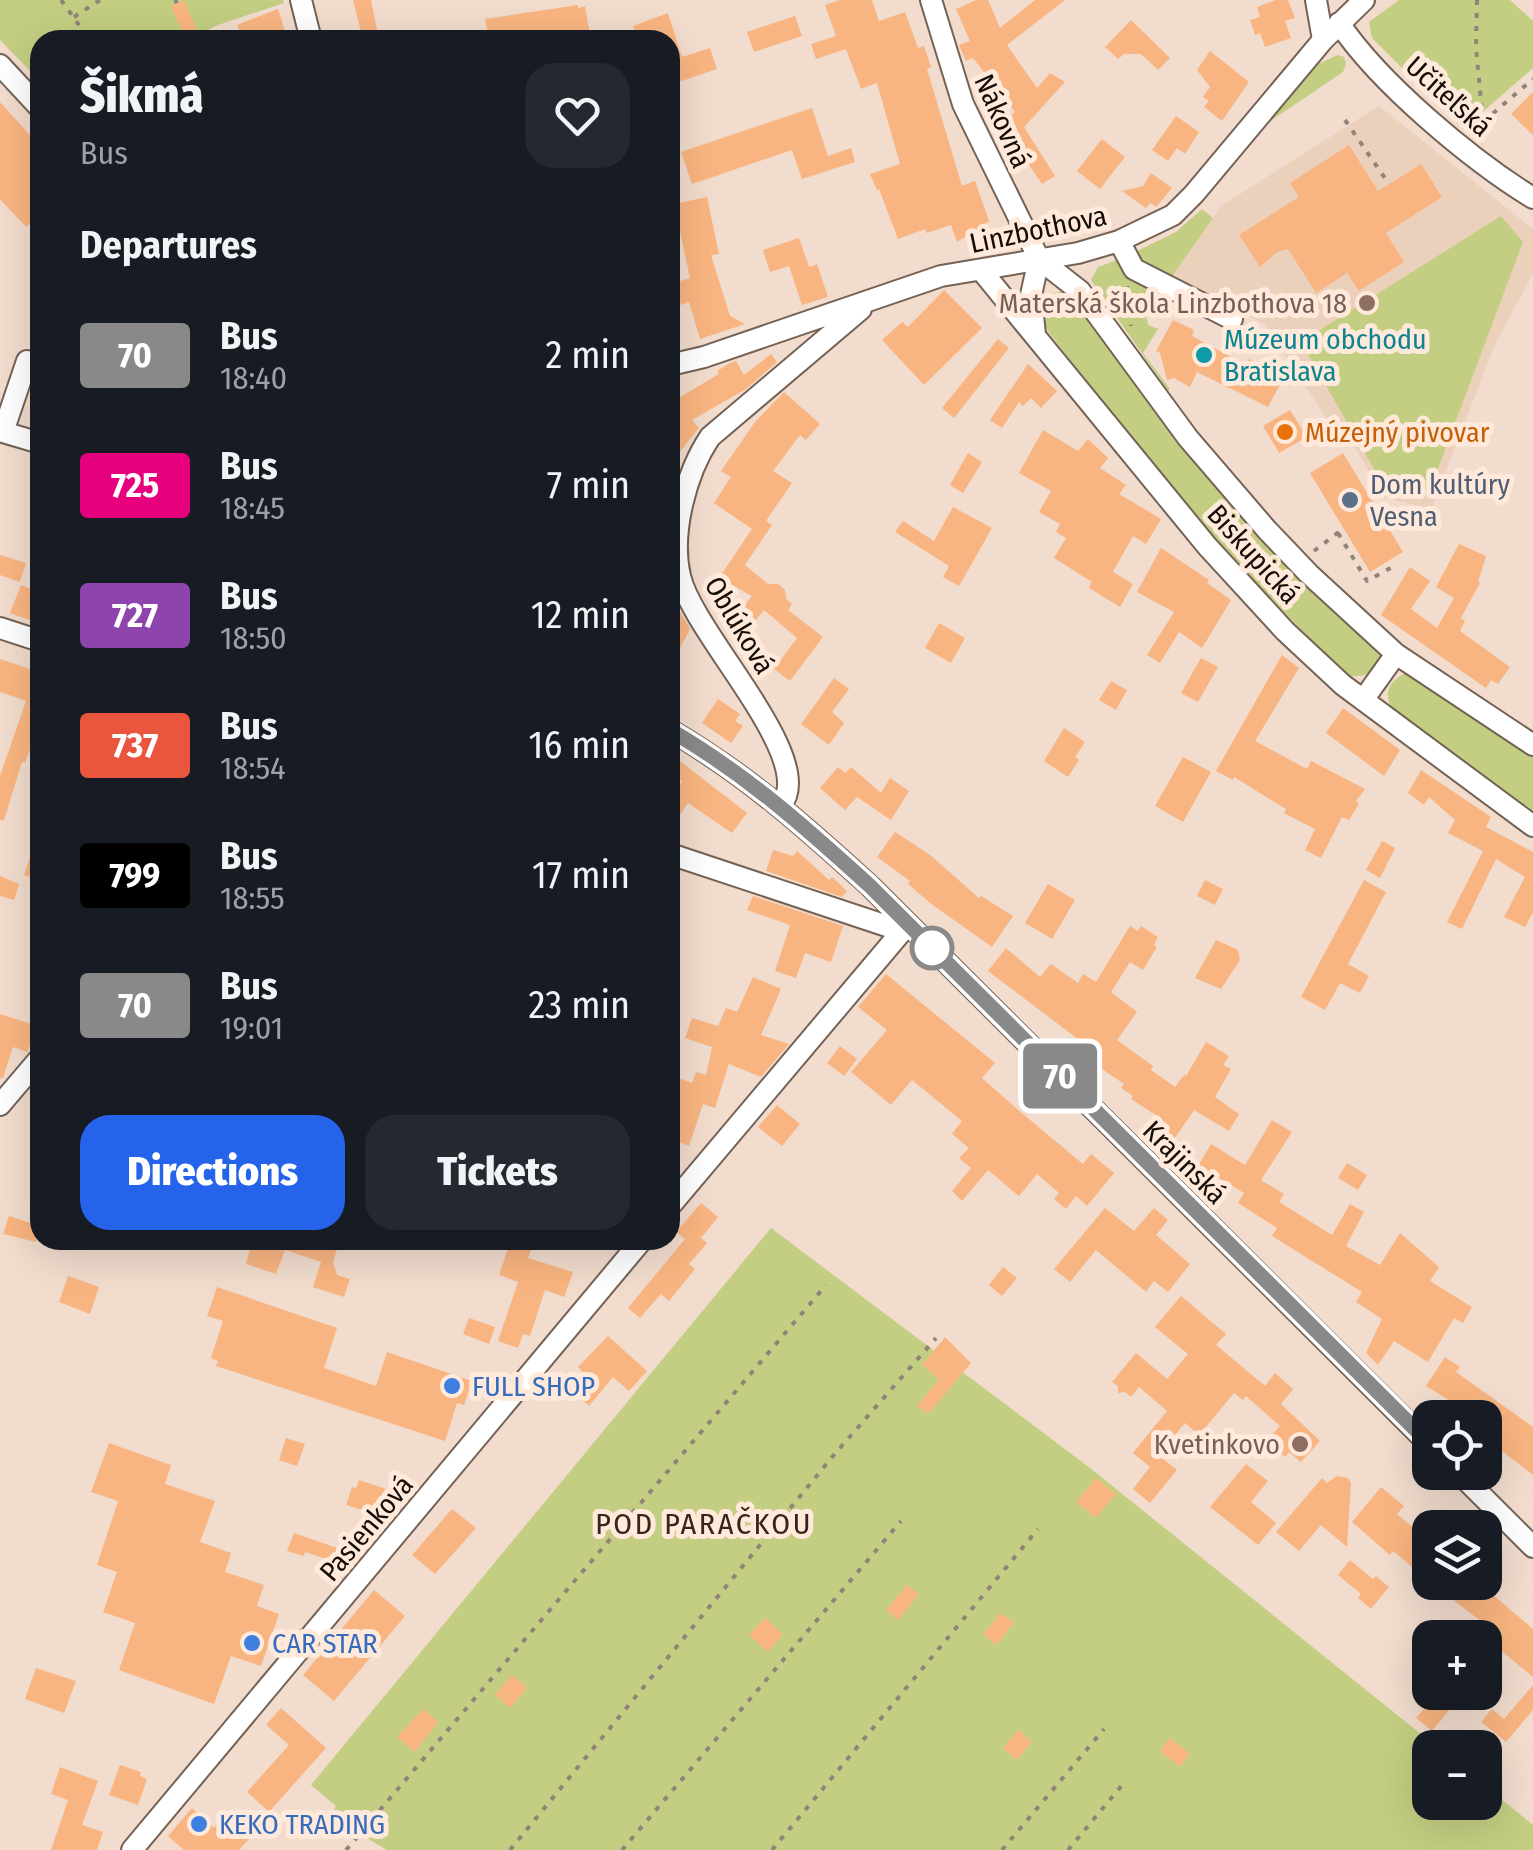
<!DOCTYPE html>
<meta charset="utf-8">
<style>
:root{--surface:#171b24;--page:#242831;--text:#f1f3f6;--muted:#9ea1a6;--accent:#2563eb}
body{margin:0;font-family:"Fira Sans Condensed",sans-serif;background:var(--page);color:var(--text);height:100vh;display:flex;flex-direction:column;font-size:38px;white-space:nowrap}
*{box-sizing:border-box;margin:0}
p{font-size:32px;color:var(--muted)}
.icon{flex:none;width:55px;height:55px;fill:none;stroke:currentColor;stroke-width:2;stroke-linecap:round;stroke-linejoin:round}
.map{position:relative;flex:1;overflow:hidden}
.sheet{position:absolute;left:30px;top:30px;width:650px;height:1220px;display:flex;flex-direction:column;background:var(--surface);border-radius:30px;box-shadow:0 10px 40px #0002}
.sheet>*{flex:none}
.badge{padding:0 20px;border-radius:8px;font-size:35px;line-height:65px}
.tools{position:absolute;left:1412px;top:1400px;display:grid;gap:20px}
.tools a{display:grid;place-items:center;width:90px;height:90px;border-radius:20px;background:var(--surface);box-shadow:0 10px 40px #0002;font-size:50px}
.map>.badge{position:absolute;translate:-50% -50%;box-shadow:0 0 0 5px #fff}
h2{padding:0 50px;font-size:38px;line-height:90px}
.round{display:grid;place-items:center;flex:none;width:105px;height:105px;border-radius:30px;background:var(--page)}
.summary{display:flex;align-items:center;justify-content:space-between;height:170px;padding:0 50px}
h1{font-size:48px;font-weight:800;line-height:75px}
.primary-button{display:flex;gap:20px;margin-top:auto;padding:20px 50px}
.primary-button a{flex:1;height:115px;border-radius:30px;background:var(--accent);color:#fff;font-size:40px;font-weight:800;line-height:115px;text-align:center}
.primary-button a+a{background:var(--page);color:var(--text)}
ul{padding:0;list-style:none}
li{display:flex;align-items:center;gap:30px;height:130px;padding:0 50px}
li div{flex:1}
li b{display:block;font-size:38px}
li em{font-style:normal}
li .badge{min-width:110px;font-weight:700;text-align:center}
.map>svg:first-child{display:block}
</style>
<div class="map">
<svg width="1533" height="1850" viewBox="0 0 1533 1850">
<rect width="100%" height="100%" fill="#f1dccd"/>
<path fill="#ebd0bc" d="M1379,106L1533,229V274L1496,342L1431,509L1385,498L1353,445L1346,448L1264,323L1168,282L1221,206Z"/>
<path fill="#c3ce82" d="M0,0H283L284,3L218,25L187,40H40V81L0,40Z
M1399,0H1510L1533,21V68L1463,129L1372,38L1369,22Z
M1338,55L1344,57L1346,64L1343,72L1263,126L1316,65Z
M1202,209L1213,218L1168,282L1141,267L1135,252L1176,232Z
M1501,216L1523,242L1430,490L1378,476L1301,342Z
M1117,260L1162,292L1146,314L1148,325L1158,329L1143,353L1170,389L1168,391L1091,280L1098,267Z
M1063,291L1071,295L1382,654C1378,672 1365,678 1347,676L1243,571L1138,447L1044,326L1043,303L1051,294Z
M1405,673L1415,675L1533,755V813L1393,711C1383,694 1388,682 1405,673Z
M771,1228L1090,1468L1437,1747L1430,1748V1802H1485V1786L1533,1825V1850H387L330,1816L336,1806L311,1785Z"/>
<path fill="#f9b581" d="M184,0L201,40H186L171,6Z
M353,0H371L379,40H363Z
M840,0H872L879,21L905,12L918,48L924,46L931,67L927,69L962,186L975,181L989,221L957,242L951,225L927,233L925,229L898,239L879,189L877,190L870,174L900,164L877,83L861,89L846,49L816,59L811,44L836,36L825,5Z
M976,0H988L1000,28L1035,0H1065L1007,45L1037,88L1050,73L1065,82L1024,127L1055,176L1042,184L1015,145L1010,150L994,129L1015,112L973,58L966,61L959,45L970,41L956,9Z
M1276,0H1288L1295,18L1285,21L1291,38L1265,47L1260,33L1255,35L1250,20L1260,17L1257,7Z
M578,5V8L585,6L591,40H513L512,34L489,38L485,19Z
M278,9L286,34L280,36L282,40H242L237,25Z
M668,13L682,57L710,48L717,69L670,85V40H638L633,26Z
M795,16L802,36L754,52L747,32Z
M1131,20L1170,58L1158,70L1141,54H1124L1118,59L1105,47Z
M1210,51L1249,82L1222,121L1204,107L1209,101L1203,97L1210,87L1197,70Z
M1533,92V135L1511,114Z
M0,102L40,146V234L32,222L26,227L0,199Z
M812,108L828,156L851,148L855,162L802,179L792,150L692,184L681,152Z
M1176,116L1199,132L1185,154L1177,148L1168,161L1152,150Z
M1102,139L1125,157L1100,189L1077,171Z
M1349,145L1378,191L1421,164L1442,197L1386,233L1404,262L1359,291L1347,273L1316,293L1288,249L1277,252L1260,267L1239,235L1299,197L1290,183Z
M1151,173L1172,188L1156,207L1150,203L1146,208L1122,191L1143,186Z
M707,197L719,254L711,255L730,316L745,324L700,339L689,302L681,305L674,283L690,278L674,204Z
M799,238L809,267L817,264L828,297L802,305L789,266L770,272L763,250Z
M944,290L982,328L924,385L882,340L902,322L908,327Z
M1173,320L1194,330L1192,336L1246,365L1249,359L1284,377L1268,407L1197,372L1190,387L1174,378L1167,380L1160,353L1156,351Z
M998,339L1009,348L954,418L942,408Z
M771,354L777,362L746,389L692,420L699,428L670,464V403L719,374L717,371L732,362L736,361L744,375Z
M1028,364L1057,391L1041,408L1031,398L1023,406L1019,402L1002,428L990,420Z
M784,392L820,424L806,440L800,435L773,471L792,483L766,521L772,525L745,565L768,584H778L785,590L786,599L792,604L788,610L823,637L790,681L774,669L797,638L764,610L747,631L733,619L752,596L719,578L752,529L714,503L731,477L721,471L755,422Z
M1290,410L1307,437L1279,453L1263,426Z
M1043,430L1078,451L1088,439L1108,458L1100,468L1126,485L1119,494L1161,519L1146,544L1133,536L1113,572L1133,584L1120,607L1089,588L1092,582L1054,558L1066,538L1056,532L1060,524L1039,512L1051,491L1019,473Z
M968,453L982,462L963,493L950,485Z
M1343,453L1403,552L1370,572L1310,473Z
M953,507L992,528L959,586L943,577L949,566L895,532L903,521L934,541Z
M1459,544L1486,556L1478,582L1480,583L1461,618L1465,621L1460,631L1510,667L1498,684L1491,680L1486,688L1381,615L1410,567L1430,581L1411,609L1437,628L1454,598L1436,587Z
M1161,548L1209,580L1207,583L1231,600L1202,648L1179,632L1160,663L1147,655L1174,612L1137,592Z
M0,555L26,563L20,582L0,575Z
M21,585L40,592L37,623L10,613Z
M680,612L690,629L670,668V631Z
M939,623L965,638L951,663L925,648Z
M1282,655L1299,668L1255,741L1307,769L1311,761L1365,789L1356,801L1359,804L1349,820L1342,817L1321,858L1305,850L1315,829L1284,813L1286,809L1234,777L1233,780L1216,771Z
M1201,658L1218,667L1198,702L1181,693Z
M0,659L36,671L40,668V722L25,763L22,762L4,820H0V776L26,701L0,692Z
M834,678L849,689L832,712L844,723L829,745L801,724Z
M1111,681L1127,690L1116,710L1099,700Z
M718,699L740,714L735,721L743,726L731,743L702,723Z
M1343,708L1400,750L1384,776L1326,733Z
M1064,728L1085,742L1075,757L1079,760L1068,777L1044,761Z
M1183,757L1211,772L1183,822L1155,806Z
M676,758L747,813L732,833L688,803L670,830V800L682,781L670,774Z
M838,767L845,773L851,767L881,793L890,778L909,791L891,820L857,797L845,810L820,788Z
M1421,770L1491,817L1486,827L1533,852V912L1525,927L1504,917L1525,877L1496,859L1462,929L1447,922L1483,851L1448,833L1455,820L1429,797L1424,805L1408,793Z
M895,832L930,855L979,898L981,896L1013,916L992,947L930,903L908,884L910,881L877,857Z
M37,836H40V881L24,875Z
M1382,841L1395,848L1380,878L1366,870Z
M773,850L793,856L797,851L829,880L832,877L847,891L842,897L766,871Z
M0,876L19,884L14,900L0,896Z
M1205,880L1223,889L1215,905L1197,896Z
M1364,880L1386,892L1348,964L1369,976L1360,993L1340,983L1325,1010L1301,997Z
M1048,884L1075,900L1052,939L1025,923Z
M753,896L843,926L831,962L805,953L796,978L775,971L790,925L747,910Z
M1130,926L1138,931L1141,926L1158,937L1154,945L1157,947L1143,970L1130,962L1111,992L1137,1012L1117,1040L1153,1066L1151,1070L1175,1087L1184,1075L1186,1076L1206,1042L1229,1056L1223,1065L1231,1069L1215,1097L1239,1114L1229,1131L1194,1110L1175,1138L1151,1122L1156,1115L1131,1099L1133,1096L1121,1088L1124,1084L1089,1060L1095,1052L988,971L1006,948L1040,977L1051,964L1078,983L1083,974L1096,982Z
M1216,940L1238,950L1240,960L1221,989L1195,978Z
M886,974L995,1063L982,1078L1017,1109L1083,1164L1091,1154L1114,1173L1087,1206L1076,1196L1066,1209L1054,1199L1059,1193L1037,1174L1019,1196L988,1170L962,1201L952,1191L971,1168L959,1158L969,1148L952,1134L962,1121L912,1080L891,1105L851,1072L887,1030L858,1007Z
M753,977L781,989L761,1035L789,1044L761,1077L729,1064L715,1108L703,1104L689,1146L670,1139V1112L676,1096L670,1094V1075L692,1083L696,1072L706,1075L712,1047L685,1038L692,1018L718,1026L726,1008L737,1012Z
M0,1014L38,1026L27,1052L13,1047L3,1078H0Z
M840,1046L857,1059L844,1076L827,1063Z
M777,1105L800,1124L782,1146L758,1127Z
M1272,1120L1292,1132L1261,1180L1284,1194L1279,1202L1332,1235L1350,1204L1364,1212L1346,1246L1380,1265L1400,1233L1439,1267L1430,1281L1472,1307L1463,1323L1454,1318L1428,1362L1394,1341L1378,1365L1366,1353L1382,1319L1356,1302L1362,1292L1272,1236L1277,1228L1238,1203L1244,1193L1198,1166L1211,1144L1245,1165Z
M1347,1163L1367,1175L1358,1190L1338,1178Z
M701,1203L718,1217L701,1238L707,1243L689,1264L695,1269L669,1301L661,1294L640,1318L628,1308L685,1239L676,1232Z
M1105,1208L1134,1231L1154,1208L1168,1220L1156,1235L1190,1264L1168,1292L1154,1281L1146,1292L1096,1250L1070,1282L1054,1269Z
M9,1216L40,1226L36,1242L3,1234Z
M264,1240H340L333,1262L337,1275L350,1279L344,1297L313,1287L321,1262L285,1250L276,1274L246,1264L251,1246L260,1249L268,1244Z
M511,1240L533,1245L528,1258L573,1272L564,1297L545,1290L530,1336L523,1334L518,1348L498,1341L518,1282L499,1275Z
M1003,1267L1017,1278L1002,1296L989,1285Z
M68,1276L99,1287L90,1314L59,1302Z
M217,1287L337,1328L324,1368L376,1386L387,1352L472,1381L464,1405L457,1403L445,1441L216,1366L218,1361L211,1358L223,1321L207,1316Z
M1181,1296L1226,1334L1216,1345L1265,1386L1275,1373L1293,1389L1281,1404L1320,1441L1301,1462L1289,1452L1285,1457L1267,1441L1280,1426L1246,1396L1243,1400L1234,1393L1199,1435L1185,1423L1158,1455L1177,1470L1150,1503L1133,1489L1150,1467L1133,1453L1167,1411L1139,1387L1131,1397L1125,1392L1118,1393V1386L1112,1382L1136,1353L1167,1379L1188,1354L1155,1327Z
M469,1318L495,1327L489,1344L463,1334Z
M608,1336L647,1371L629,1391L613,1377L589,1406L568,1387L582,1371L578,1367Z
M945,1337L971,1363L928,1414L917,1406L939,1379L922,1365Z
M1445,1357L1460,1367L1456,1372L1533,1427V1475L1485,1438V1418H1461L1452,1412L1457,1405L1426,1386Z
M286,1438L305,1444L297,1466L279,1460Z
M109,1443L171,1465L165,1484L215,1501L200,1542L231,1553L225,1572L264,1585L257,1606L279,1614L261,1666L231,1656L214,1704L119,1670L135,1623L103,1612L117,1572L97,1565L118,1501L91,1492Z
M1246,1464L1268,1481L1251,1502L1276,1523L1258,1545L1210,1507Z
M1337,1476L1348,1478L1351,1483L1347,1547L1321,1525L1299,1551L1276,1532L1322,1478L1327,1483Z
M1096,1478L1116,1494L1096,1518L1076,1502Z
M359,1480L389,1490L380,1516L346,1505L352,1487L356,1488Z
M1381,1487L1404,1506L1397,1514L1430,1542V1582L1393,1551L1390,1555L1352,1522Z
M452,1509L476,1528L435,1574L412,1555Z
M294,1533L343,1550L339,1563L305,1552L304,1556L287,1551Z
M1350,1560L1373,1579L1376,1576L1389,1587L1371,1609L1358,1598L1361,1594L1338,1575Z
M1430,1582H1478L1533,1629V1677L1488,1640L1493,1634L1489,1631L1491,1629Z
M907,1585L919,1594L898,1620L886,1610Z
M374,1590L405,1616L334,1701L303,1675Z
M1001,1613L1014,1623L996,1645L983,1634Z
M765,1618L783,1634L768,1652L749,1635Z
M36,1668L76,1681L64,1713L25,1699Z
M512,1675L527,1688L510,1708L495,1695Z
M1533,1685V1710L1506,1742L1481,1722L1492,1709L1504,1719Z
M1435,1695L1446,1699L1451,1708L1432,1731L1416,1718Z
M281,1708L326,1748L269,1812L247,1792L289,1745L266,1725Z
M423,1709L438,1722L415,1752L397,1737Z
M1018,1730L1032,1742L1017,1760L1003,1748Z
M1170,1738L1190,1754L1180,1767L1160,1751Z
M120,1765L141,1772L140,1776L147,1779L138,1805L109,1795Z
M60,1767L98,1781L82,1825L103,1832L97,1850H51L68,1800L51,1794Z
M192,1808L214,1828L223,1817L249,1839L239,1850H184L168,1836Z"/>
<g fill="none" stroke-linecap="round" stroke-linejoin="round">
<defs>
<path id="minor" d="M301,0L311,40
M931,0L963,104L1039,259L1080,291L1188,438L1267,530L1309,574L1396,654L1533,745
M1316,0L1323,40
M1339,23C1379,83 1471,160 1533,198
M0,65L40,108
M1119,241L1134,269L1232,319
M981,270L1207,546L1285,631L1343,685L1533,826
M1035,335L1031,295L1039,259
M27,361L3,432L40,443
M670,365L704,357L941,276L1078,253L1119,241L1173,215L1194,194L1323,40L1364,0
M0,628L40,641
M1363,700L1396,654
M670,730C748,776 803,825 870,886L1430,1445
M781,805C819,759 693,634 680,576C670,533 686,473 710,437L861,309
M670,854L902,931
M0,1105L40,1058
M670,1206L908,924
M1458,1472L1533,1547
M132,1850L642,1240"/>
</defs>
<use href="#minor" stroke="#746255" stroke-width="24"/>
<path stroke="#928378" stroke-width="4" stroke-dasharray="5 8" stroke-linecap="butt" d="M61,0L90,40
M175,0L177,3
M1477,0L1476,48L1483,122
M74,17L100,0
M1345,120L1389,184
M1483,122L1533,79
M1127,286L1131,326
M1338,533L1367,581L1394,566
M1314,551L1344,528
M346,1850L826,1285
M510,1850L833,1456L936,1338
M622,1850L901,1521
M772,1850L1038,1529
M1002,1850L1104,1729
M1068,1850L1123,1784"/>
<use href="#minor" stroke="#fff" stroke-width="20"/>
</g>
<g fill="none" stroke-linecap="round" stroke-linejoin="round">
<defs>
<path id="line" d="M670,730C747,775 804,826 870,886L1430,1444"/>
</defs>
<use href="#line" stroke="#fff" stroke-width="22"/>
<use href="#line" stroke="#898989" stroke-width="15"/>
</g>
<g fill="#8d6e63" stroke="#ffe9da" stroke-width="4">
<circle cx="1367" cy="303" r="10"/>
<circle cx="1300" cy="1444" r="10"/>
</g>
<circle fill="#0f9aa8" stroke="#ffe9da" stroke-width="4" cx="1204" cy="355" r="10"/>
<circle fill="#e8710a" stroke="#ffe9da" stroke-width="4" cx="1285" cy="432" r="10"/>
<circle fill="#5c6f8a" stroke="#ffe9da" stroke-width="4" cx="1350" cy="500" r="10"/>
<circle fill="#fff" stroke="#898989" stroke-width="5" cx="932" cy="948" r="20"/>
<g fill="#3f7fe0" stroke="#ffe9da" stroke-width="4">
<circle cx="452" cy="1386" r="10"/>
<circle cx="252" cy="1643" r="10"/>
<circle cx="199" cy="1824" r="10"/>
</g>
<g text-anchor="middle" stroke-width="10" stroke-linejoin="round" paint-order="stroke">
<g font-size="28" fill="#130c07" stroke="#ffe9da">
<text transform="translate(1449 96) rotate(42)" y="10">Učiteľská</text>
<text transform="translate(1003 121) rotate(66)" y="10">Nákovná</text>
<text transform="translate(1038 229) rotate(-12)" y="10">Linzbothova</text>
<text transform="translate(1254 554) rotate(48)" y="10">Biskupická</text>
<text transform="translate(740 625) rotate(59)" y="10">Oblúková</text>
<text transform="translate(1185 1162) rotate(45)" y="10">Krajinská</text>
<text transform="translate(366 1528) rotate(-50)" y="10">Pasienková</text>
</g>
<g font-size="28" fill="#785e54" stroke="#ffe9da" text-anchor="end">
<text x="1347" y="313">Materská škola Linzbothova 18</text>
<text x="1280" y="1454">Kvetinkovo</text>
</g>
<g font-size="28" fill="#0d838f" stroke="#ffe9da" text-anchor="start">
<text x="1224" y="349">Múzeum obchodu<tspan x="1224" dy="32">Bratislava</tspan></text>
</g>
<g font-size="28" fill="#c56008" stroke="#ffe9da" text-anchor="start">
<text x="1305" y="442">Múzejný pivovar</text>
</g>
<g font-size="28" fill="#4e5e75" stroke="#ffe9da" text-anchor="start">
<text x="1370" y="494">Dom kultúry<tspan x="1370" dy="32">Vesna</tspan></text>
</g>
<g font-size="28" fill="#366cbe" stroke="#ffe9da" text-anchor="start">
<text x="472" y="1396">FULL SHOP</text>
<text x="272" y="1653">CAR STAR</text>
<text x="219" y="1834">KEKO TRADING</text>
</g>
<g font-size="30" letter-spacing="2.5" fill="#35251a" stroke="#ffe9da">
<text x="704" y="1534">POD PARAČKOU</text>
</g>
</g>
</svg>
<div class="tools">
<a><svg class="icon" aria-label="locate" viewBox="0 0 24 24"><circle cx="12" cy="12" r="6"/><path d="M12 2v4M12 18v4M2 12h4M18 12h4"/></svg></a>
<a><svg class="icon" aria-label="layers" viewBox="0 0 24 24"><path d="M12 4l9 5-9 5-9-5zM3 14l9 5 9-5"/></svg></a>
<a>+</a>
<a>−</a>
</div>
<b class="badge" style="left:1060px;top:1076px;background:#898989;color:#fff">70</b>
<section class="sheet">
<div class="summary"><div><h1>Šikmá</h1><p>Bus</p></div><a class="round"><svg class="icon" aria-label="heart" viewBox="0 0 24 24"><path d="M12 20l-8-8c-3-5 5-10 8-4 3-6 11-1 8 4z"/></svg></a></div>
<h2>Departures</h2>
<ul>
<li><span class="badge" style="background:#898989;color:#fff">70</span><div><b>Bus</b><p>18:40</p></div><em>2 min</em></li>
<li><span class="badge" style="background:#e6007e;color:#fff">725</span><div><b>Bus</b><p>18:45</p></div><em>7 min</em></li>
<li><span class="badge" style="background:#8e44ad;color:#fff">727</span><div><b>Bus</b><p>18:50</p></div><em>12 min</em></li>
<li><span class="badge" style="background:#ea553d;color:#fff">737</span><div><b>Bus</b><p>18:54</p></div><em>16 min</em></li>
<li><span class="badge" style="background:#000;color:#fff">799</span><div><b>Bus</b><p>18:55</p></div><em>17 min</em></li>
<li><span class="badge" style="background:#898989;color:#fff">70</span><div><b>Bus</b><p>19:01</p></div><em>23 min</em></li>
</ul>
<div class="primary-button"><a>Directions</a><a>Tickets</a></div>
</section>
</div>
